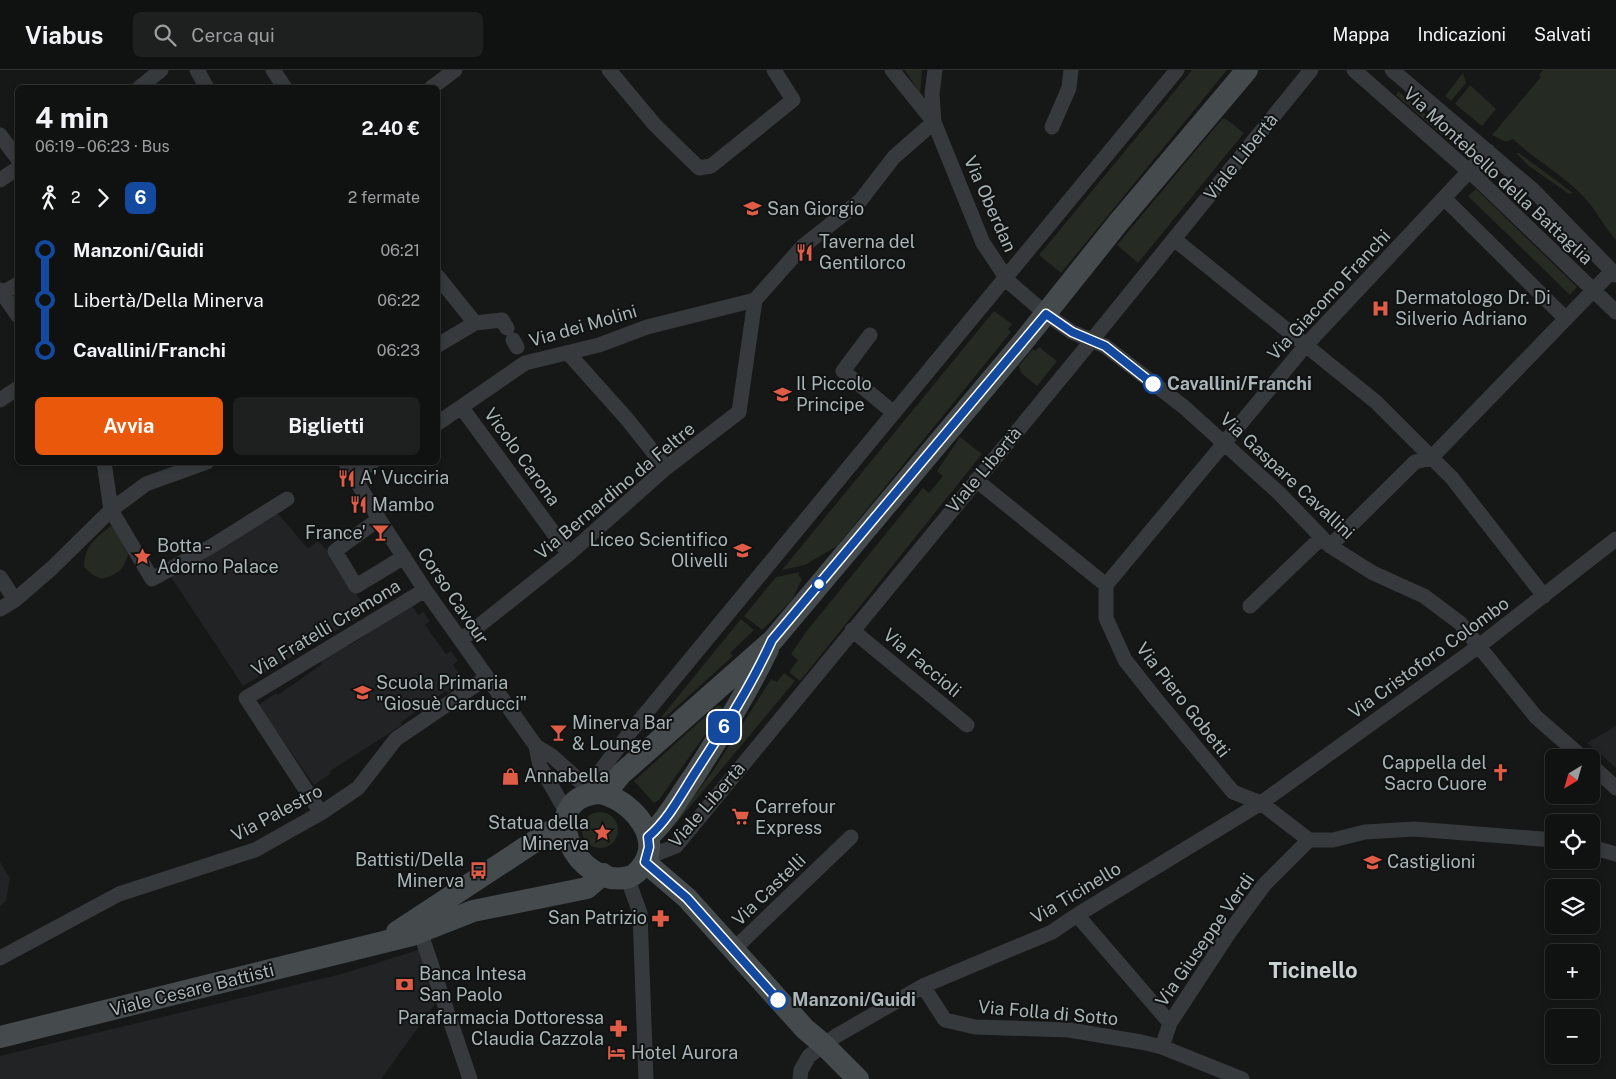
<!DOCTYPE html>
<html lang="it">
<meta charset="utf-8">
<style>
:root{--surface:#101111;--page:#1e1f1f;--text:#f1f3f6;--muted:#9c9d9f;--line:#303131;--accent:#ea580c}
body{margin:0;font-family:"Public Sans",sans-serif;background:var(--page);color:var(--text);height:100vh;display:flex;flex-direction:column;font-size:19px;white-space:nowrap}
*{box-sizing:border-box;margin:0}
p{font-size:16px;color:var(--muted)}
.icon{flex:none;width:28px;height:28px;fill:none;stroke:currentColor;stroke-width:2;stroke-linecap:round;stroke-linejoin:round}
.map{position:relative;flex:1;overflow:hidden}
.side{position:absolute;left:15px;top:15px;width:425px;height:380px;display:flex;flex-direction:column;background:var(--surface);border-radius:8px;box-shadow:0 2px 8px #0003,0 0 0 1px var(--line)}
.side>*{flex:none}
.badge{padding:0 10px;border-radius:8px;font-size:18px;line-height:32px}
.needle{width:32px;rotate:217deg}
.controls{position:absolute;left:1545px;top:679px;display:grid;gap:10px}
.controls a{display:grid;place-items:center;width:55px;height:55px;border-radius:8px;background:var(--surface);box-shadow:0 2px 8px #0003,0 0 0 1px var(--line);font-size:25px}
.map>.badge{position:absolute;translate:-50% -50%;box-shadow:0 0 0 2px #fff}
.legs{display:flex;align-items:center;gap:8px;height:55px;padding:0 20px;font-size:16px}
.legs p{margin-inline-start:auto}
.summary{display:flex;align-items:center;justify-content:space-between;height:85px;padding:0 20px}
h1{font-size:28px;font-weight:700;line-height:38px}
.action{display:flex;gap:10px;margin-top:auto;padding:10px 20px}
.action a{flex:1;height:58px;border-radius:8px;background:var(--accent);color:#fff;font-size:20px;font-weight:700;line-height:58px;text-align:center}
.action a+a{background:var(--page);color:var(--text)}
ul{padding:0 20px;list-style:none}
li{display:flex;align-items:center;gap:18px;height:50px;font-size:19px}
li i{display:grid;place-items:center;width:8px;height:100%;margin:0 6px;background:currentColor}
li i::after{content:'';width:12px;height:12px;margin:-6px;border:4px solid;border-radius:50%;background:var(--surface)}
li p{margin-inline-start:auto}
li:first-child i{background:linear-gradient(#0000 50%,currentColor 0)}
li:last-child i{background:linear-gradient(currentColor 50%,#0000 0)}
header{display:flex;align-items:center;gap:30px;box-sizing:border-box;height:70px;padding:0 25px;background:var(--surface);border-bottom:1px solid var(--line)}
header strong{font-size:24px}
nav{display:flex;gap:28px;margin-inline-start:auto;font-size:18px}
.search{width:350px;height:45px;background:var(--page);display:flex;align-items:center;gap:12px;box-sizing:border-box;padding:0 18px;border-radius:8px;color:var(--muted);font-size:19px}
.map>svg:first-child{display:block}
</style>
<header>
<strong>Viabus</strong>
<div class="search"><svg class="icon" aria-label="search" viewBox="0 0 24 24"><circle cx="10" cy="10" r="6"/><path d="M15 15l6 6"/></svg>Cerca qui</div>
<nav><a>Mappa</a><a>Indicazioni</a><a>Salvati</a></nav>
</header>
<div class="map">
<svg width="1616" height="1009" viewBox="0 0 1616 1009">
<rect width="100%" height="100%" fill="#161717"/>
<path fill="#222324" d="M276,441L308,479L318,471L329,482L366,539L361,546L243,616L169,504Z
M410,532L418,545L423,542L430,551L425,555L446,584L451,581L458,591L453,595L465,612L448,623L446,621L401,652L402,655L330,701V704L314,715L258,635L276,623L278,625L322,594L321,592L347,575L349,576L395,545Z
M1616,656V698L1587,673Z
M0,792L10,808L6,831L0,836Z
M421,879L438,930L381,1009H0V986L345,903Z"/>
<path fill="#252a22" d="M905,0H922L920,24Z
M1192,0H1227L1061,203L1039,185Z
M1543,0H1616V170C1603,156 1595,137 1580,123C1560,103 1534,89 1513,69L1506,72L1492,65L1541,7L1539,5Z
M1463,3L1466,13L1451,31L1445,26Z
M1470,15L1496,39L1482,56L1455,34Z
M1398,21L1470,82L1468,85L1464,84L1396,25Z
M1222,49H1226L1244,63L1138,193L1117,175Z
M1516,83H1519L1573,123L1569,124L1529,96Z
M1476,119L1577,217L1570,225L1468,126Z
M994,241L1012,254L1008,259L1011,262L837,476L805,495L782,500Z
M1039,277L1057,291L1037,316L1021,303L1019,296L1033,279L1035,281Z
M960,367L982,384L800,611L789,602L798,590L791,584L806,562L923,418L929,423L943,406L937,401Z
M112,455L128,484C124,500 118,504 102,509L93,505L84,497C85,474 95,469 112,455Z
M800,502L798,505L802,509L792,530L762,560L744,546L776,507Z
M741,549L754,560L730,583L733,586L649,662Z
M784,603L795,611L674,756L672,754L713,701L771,609L777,612Z
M718,635L723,638L721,642L659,730L654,733L634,711Z
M582 760a18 18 0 1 1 36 0a18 18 0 1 1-36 0Z"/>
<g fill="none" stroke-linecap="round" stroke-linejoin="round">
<path stroke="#373a3c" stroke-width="15" d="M197,0L207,18
M273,0L285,18
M609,0L655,55L699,98L711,96L793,30L774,0
M892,0L934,52
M935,0L932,24L934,52L983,173L1009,212L1046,244L1072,262L1105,276L1184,337L1280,424L1330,476L1373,503L1424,526L1460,553L1536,647L1583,688
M1354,0L1480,111L1616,242
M1392,0L1533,120L1616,205
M139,18L161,0
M431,18L455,0
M1052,57L1069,18L1071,0
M0,65L18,89
M0,110L18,98
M1445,129L1566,249
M1174,169L1376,332L1452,408L1544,526
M438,207L475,253
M0,220L18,246
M2,223L18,214
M870,265L843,301L894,343
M513,270L517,277
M438,275L475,253L502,250L507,258
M568,283L627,349L666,398
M0,330L18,318
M462,338L569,484
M438,353L525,293L599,275L647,257L755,230
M104,392L111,440L152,509L212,476L287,429
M345,392L379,449L425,520L536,676L552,686L593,723
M354,404L373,392
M976,410L1106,515V548L1125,590L1155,628L1233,722L1261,733L1309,770L1264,815L1231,860L1170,953L1162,977
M379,449L335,481L356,516L404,487
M1330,476L1415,392L1431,388L1612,201
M0,507L15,530
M1106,515L1306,275L1488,81
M1250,536L1321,468
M0,539L15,530L52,498L111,440L146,414L207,392
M852,560L967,655
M461,570L569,484L666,398L739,342L755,230L802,177L860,131L894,87L934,52
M536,676L540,696L567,743
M1591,695L1616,718
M595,723L601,700L631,661L1177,0
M321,743L246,628L425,520
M1309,770H1333L1365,762L1414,759L1554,770
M1591,777L1616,784
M648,787L676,776L1084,280L1311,0
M627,807L640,843L646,1009
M1077,845L1170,953
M420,854L424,873L470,1009
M734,879L851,767
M0,888L119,824L255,780L321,743L358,718L396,669L486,608
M923,916L945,950L975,957L1069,960L1141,972L1162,977L1242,1009
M800,1009L801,1000L809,986L836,966L923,916L1052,862L1077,845L1261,733L1479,576L1616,469"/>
<path stroke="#454a4c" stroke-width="22" d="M599,723C628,728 664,765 643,795C639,801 635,805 629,807C576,821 533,728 599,723Z
M605,724L621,704L773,570L1023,272L1118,153L1247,0
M648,767C667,750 679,727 694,706C720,665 747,623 768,579
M645,792L687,828L805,959L823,974L858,1009
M397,862L549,762L565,755
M0,967L412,865L473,841L587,818L603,804"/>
</g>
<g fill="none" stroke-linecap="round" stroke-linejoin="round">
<defs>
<path id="line-1" d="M778,930L687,828L645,792L649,777L648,767C668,750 681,725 695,703C723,660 751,616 772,570L1046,244L1072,262L1105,276L1153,314"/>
</defs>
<use href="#line-1" stroke="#fff" stroke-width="11"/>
<use href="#line-1" stroke="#13499f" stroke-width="8"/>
</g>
<defs>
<symbol id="school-bare" viewBox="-9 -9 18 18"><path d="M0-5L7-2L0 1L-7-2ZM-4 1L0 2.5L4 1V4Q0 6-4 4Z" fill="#df5c47" stroke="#111212" stroke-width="2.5" paint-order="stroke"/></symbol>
<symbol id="restaurant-bare" viewBox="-9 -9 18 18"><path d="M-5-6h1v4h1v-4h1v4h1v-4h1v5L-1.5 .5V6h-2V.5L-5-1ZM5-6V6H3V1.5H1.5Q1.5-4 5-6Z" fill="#df5c47" stroke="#111212" stroke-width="2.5" paint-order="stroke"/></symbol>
<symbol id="hospital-bare" viewBox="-9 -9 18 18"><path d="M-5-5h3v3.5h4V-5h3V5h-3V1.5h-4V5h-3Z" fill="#df5c47" stroke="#111212" stroke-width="2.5" paint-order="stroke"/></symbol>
<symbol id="bar-bare" viewBox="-9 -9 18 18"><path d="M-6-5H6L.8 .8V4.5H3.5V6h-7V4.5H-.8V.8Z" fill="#df5c47" stroke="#111212" stroke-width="2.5" paint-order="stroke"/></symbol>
<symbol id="sight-bare" viewBox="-9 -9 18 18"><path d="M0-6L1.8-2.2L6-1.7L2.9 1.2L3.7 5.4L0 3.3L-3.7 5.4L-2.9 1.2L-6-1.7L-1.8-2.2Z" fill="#df5c47" stroke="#111212" stroke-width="2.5" paint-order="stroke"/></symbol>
<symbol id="church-bare" viewBox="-9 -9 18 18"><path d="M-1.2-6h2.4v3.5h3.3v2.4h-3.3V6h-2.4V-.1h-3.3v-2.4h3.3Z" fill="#df5c47" stroke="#111212" stroke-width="2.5" paint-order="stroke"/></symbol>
<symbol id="shop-bare" viewBox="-9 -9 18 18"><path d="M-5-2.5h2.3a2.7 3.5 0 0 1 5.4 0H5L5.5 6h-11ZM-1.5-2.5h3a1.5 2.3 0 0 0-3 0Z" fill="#df5c47" stroke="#111212" stroke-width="2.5" paint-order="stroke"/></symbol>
<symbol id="supermarket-bare" viewBox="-9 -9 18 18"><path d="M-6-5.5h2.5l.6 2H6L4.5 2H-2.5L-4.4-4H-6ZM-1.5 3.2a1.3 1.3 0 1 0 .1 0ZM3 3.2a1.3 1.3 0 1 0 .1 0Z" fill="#df5c47" stroke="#111212" stroke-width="2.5" paint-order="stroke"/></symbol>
<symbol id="bus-bare" viewBox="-9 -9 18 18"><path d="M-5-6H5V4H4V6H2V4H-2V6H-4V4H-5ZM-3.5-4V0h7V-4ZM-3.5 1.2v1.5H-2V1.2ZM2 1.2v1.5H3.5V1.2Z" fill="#df5c47" stroke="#111212" stroke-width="2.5" paint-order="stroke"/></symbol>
<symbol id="pharmacy-bare" viewBox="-9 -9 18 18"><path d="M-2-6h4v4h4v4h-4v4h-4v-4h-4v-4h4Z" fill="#df5c47" stroke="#111212" stroke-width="2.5" paint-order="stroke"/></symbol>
<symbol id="bank-bare" viewBox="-9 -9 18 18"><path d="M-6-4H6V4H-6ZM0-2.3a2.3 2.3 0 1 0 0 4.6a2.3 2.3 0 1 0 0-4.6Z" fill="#df5c47" stroke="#111212" stroke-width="2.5" paint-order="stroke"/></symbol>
<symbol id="hotel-bare" viewBox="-9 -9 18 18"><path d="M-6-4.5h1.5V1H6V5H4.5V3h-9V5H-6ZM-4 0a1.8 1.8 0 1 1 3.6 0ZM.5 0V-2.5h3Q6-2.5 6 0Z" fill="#df5c47" stroke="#111212" stroke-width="2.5" paint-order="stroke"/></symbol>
</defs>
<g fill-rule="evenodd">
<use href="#school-bare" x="740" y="126" width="25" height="25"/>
<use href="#restaurant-bare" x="792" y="170" width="25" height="25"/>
<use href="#hospital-bare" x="1368" y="226" width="25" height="25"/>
<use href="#school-bare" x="770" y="312" width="25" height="25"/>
<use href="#restaurant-bare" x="334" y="396" width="25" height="25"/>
<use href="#restaurant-bare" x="346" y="422" width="25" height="25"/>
<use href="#bar-bare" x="368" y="450" width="25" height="25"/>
<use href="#school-bare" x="730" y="468" width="25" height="25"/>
<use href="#sight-bare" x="130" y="474" width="25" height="25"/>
<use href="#school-bare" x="350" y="610" width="25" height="25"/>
<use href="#bar-bare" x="546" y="650" width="25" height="25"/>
<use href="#church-bare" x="1488" y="690" width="25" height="25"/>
<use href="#shop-bare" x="498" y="694" width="25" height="25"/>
<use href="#supermarket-bare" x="728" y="734" width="25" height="25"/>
<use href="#sight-bare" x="590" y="750" width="25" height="25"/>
<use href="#school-bare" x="1360" y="780" width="25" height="25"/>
<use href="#bus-bare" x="466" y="788" width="25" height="25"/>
<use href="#pharmacy-bare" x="648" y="836" width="25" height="25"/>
<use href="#bank-bare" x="392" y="902" width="25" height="25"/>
<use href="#pharmacy-bare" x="606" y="946" width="25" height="25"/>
<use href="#hotel-bare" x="604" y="970" width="25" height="25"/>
</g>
<g fill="#fff" stroke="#13499f" stroke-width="2.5">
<circle cx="1153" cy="314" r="9"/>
<circle cx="819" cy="514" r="6"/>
<circle cx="778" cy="930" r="9"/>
</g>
<g text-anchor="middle" stroke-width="4" stroke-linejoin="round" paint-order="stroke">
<g font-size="18" fill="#a9b4b6" stroke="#111212">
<text transform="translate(1241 87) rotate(-51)" y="6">Viale Libertà</text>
<text transform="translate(1498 106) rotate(43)" y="6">Via Montebello della Battaglia</text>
<text transform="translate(990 134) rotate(66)" y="6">Via Oberdan</text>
<text transform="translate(1329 225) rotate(-47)" y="6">Via Giacomo Franchi</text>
<text transform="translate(583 256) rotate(-16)" y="6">Via dei Molini</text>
<text transform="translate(522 387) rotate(54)" y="6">Vicolo Carona</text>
<text transform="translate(984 400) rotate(-50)" y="6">Viale Libertà</text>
<text transform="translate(1287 406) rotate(43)" y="6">Via Gaspare Cavallini</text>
<text transform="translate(615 421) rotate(-40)" y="6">Via Bernardino da Feltre</text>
<text transform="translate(453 526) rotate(56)" y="6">Corso Cavour</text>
<text transform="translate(326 558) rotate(-31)" y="6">Via Fratelli Cremona</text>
<text transform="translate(1429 588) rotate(-36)" y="6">Via Cristoforo Colombo</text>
<text transform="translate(922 593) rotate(40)" y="6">Via Faccioli</text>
<text transform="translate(1183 630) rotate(52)" y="6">Via Piero Gobetti</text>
<text transform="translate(707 735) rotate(-49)" y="6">Viale Libertà</text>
<text transform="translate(277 743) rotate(-28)" y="6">Via Palestro</text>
<text transform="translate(769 820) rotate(-44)" y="6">Via Castelli</text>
<text transform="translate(1076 823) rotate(-31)" y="6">Via Ticinello</text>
<text transform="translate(1205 870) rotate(-55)" y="6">Via Giuseppe Verdi</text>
<text transform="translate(192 920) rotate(-14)" y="6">Viale Cesare Battisti</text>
<text transform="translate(1048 943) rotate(5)" y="6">Via Folla di Sotto</text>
</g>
<g font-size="18" fill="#a9b4b6" stroke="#111212" text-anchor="start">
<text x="767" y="145">San Giorgio</text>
<text x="819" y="178">Taverna del<tspan x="819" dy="21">Gentilorco</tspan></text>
<text x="1395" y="234">Dermatologo Dr. Di<tspan x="1395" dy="21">Silverio Adriano</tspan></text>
<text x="796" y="320">Il Piccolo<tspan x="796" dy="21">Principe</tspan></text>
<text x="360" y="414">A' Vucciria</text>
<text x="372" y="441">Mambo</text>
<text x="366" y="469" text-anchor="end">France'</text>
<text x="728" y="476" text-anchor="end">Liceo Scientifico<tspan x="728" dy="21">Olivelli</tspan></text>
<text x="157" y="482">Botta -<tspan x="157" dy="21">Adorno Palace</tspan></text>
<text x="376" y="619">Scuola Primaria<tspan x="376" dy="21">"Giosuè Carducci"</tspan></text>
<text x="572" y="659">Minerva Bar<tspan x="572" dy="21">&amp; Lounge</tspan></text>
<text x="1487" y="699" text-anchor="end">Cappella del<tspan x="1487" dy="21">Sacro Cuore</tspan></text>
<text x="524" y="712">Annabella</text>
<text x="755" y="743">Carrefour<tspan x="755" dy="21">Express</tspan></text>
<text x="589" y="759" text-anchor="end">Statua della<tspan x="589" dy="21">Minerva</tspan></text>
<text x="464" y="796" text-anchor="end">Battisti/Della<tspan x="464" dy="21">Minerva</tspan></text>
<text x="1387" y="798">Castiglioni</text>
<text x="647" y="854" text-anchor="end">San Patrizio</text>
<text x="419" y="910">Banca Intesa<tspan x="419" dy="21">San Paolo</tspan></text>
<text x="604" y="954" text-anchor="end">Parafarmacia Dottoressa<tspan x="604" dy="21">Claudia Cazzola</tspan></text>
<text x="631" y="989">Hotel Aurora</text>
</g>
<g font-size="18" font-weight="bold" fill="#a9b4b6" stroke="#111212" text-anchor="start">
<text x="1167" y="320">Cavallini/Franchi</text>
<text x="792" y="936">Manzoni/Guidi</text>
</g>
<g font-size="22" font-weight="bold" fill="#cad1d2" stroke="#111212">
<text x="1313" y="908">Ticinello</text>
</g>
</g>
</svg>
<div class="controls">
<a><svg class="needle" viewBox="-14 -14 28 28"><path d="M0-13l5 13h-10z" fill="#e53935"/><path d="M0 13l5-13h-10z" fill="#9c9d9f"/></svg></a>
<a><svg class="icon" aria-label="locate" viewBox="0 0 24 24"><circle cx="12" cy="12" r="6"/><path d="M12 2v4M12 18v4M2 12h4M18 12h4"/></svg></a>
<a><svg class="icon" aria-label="layers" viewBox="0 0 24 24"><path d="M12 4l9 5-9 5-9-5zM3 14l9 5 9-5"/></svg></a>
<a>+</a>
<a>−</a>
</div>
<b class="badge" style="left:724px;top:657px;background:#13499f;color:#fff">6</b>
<section class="side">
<div class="summary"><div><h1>4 min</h1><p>06:19 – 06:23 · Bus</p></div><b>2.40 €</b></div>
<div class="legs"><svg class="icon" aria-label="walk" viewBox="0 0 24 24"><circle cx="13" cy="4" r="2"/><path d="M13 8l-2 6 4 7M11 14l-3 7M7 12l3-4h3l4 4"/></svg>2<svg class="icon" aria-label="forward" viewBox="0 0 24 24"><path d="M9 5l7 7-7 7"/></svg><b class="badge" style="background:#13499f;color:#fff">6</b><p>2 fermate</p></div>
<ul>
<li><i style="color:#13499f"></i><b>Manzoni/Guidi</b><p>06:21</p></li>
<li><i style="color:#13499f"></i><span>Libertà/Della Minerva</span><p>06:22</p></li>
<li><i style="color:#13499f"></i><b>Cavallini/Franchi</b><p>06:23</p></li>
</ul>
<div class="action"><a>Avvia</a><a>Biglietti</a></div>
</section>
</div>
